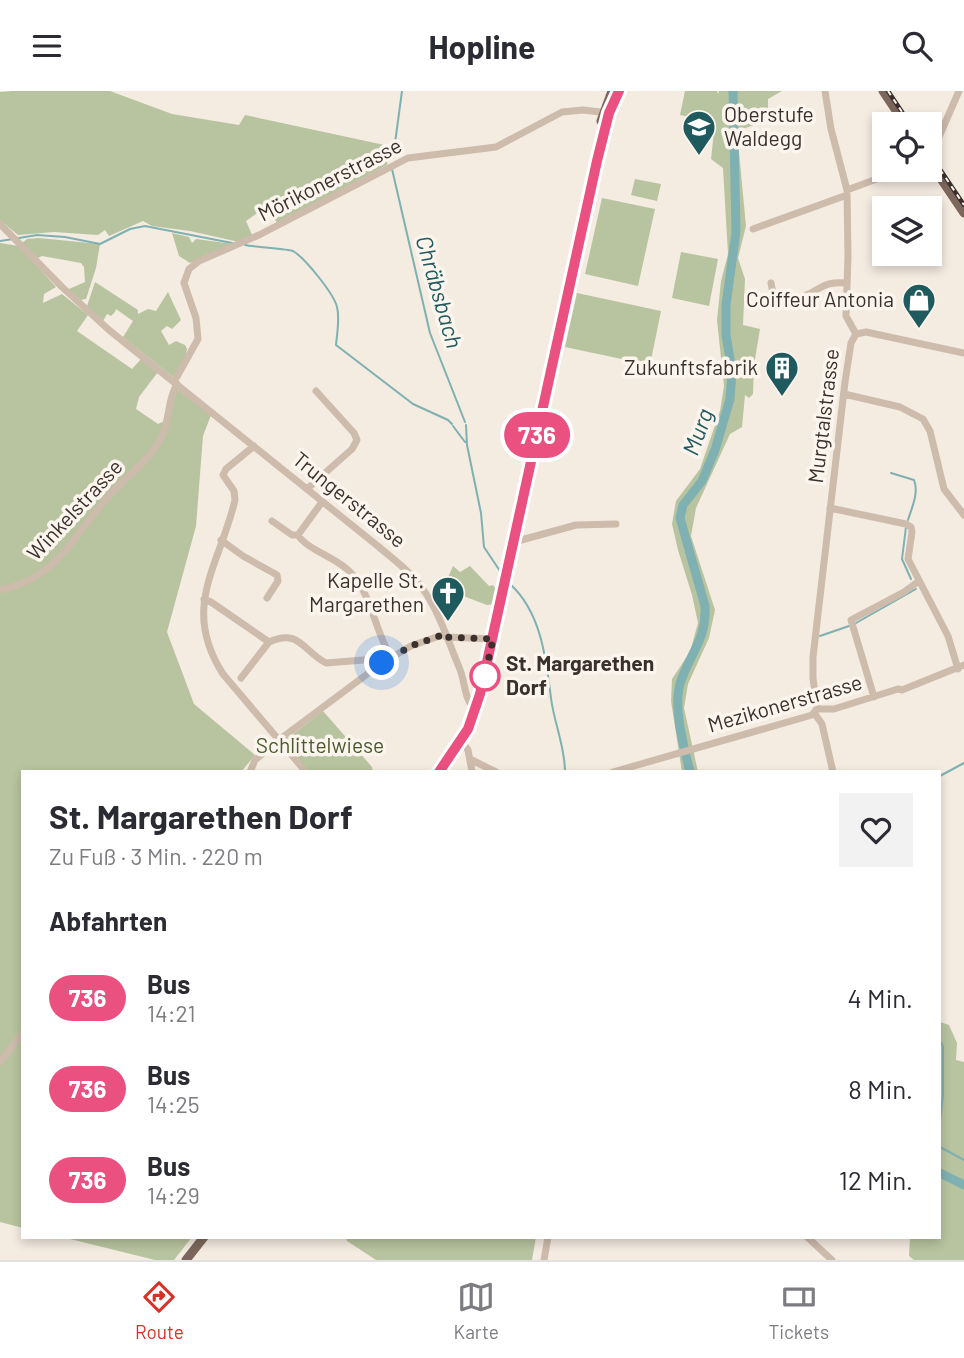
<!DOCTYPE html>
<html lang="de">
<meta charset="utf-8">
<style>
:root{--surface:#fff;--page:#f2f2f3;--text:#2b2b33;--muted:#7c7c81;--line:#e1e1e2;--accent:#d93025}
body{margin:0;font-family:Barlow,sans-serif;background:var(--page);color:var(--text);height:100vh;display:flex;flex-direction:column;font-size:26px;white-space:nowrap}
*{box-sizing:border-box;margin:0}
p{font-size:23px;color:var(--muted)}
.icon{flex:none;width:38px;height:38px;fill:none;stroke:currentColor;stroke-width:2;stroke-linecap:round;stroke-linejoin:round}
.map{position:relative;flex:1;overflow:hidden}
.sheet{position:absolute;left:21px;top:679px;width:920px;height:469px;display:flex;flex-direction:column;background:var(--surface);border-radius:0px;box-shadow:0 4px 10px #0003}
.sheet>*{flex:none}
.badge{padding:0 14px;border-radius:23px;font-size:24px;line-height:46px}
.tools{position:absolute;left:872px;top:21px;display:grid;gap:14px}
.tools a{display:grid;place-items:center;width:70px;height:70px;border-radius:0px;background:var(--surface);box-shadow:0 4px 10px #0003;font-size:35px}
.you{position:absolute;width:35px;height:35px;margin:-18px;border:5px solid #fff;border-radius:50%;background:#1a73e8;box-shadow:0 0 0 10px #1a73e833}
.map>.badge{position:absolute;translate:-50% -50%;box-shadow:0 0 0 4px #fff}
h2{padding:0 28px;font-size:26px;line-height:63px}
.round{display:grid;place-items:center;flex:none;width:74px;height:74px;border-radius:0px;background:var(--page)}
.summary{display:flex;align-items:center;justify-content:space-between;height:119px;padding:0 28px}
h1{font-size:33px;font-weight:700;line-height:52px}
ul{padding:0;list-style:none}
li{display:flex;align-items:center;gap:21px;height:91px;padding:0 28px}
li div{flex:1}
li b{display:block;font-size:26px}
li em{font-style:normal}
li .badge{min-width:77px;font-weight:700;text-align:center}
header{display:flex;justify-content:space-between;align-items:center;height:91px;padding:0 28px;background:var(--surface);font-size:32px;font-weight:700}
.dock{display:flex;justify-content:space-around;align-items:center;height:98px;border-top:2px solid var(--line);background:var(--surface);font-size:19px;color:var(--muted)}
.dock a{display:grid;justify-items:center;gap:4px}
.dock .active{color:var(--accent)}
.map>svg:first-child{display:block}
</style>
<header><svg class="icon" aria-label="menu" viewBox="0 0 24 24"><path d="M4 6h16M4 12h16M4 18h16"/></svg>Hopline<svg class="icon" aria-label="search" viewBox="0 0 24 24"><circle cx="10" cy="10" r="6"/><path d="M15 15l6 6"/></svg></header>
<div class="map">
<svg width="964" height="1169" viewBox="0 0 964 1169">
<rect width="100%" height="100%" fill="#f4ebe1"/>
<path fill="#b8c4a0" d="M12,0H110L172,23L239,34L245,24L389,55L387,74L278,132L263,118L246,130L252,144L239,151L190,140L152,135L143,130L109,145L105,139L98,144L54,141L18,144L0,129V1Z
M685,0H717L718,3L719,0H736V11L737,0H782L768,8V29L737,40L746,135L738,167L745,188L743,234L760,238L754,274L753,303L749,307L745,304L742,336L730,343L696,417L691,445L715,519L709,547L688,593L684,617L698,681H682L671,610L672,588L690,561L698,532L692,504L678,459L672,433L676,410L700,378L720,320L724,295L717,229L721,190L728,163L723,77L711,68L715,32L680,24Z
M635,88L661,93L657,110L631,104Z
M602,107L655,118L638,195L585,183Z
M172,142L189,146L192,152L196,148L233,153L190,172L179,165Z
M39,147L100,153L96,177L86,208L80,209L69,198L85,191L84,176L81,172L42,165L38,167L22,152L27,148Z
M0,152L19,155L56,196L44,203L43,212L62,203L88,224L77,240L132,278L142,267L158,281L139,306L136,318L158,333L162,331L168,333L175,300L178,299L211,324L203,345L196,435L167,541L194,613L255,664L241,681H23V1137L0,1131Z
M681,161L718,168L709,215L672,207Z
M95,191L138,219V223L148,218L156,220L168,201L181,229L172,238L167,235L161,240L169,254L176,250L185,254L187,258L186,262L189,263L173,286L123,246L133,230L116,218L115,221L111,225L107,223L103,230L87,215Z
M577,202L661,220L650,274L565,256Z
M453,475L460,481L470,475L489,495L493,494L499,502L497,513L487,514L450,500L447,489Z
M323,620L372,676L373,681H309L284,650Z
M940,931L949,934L957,952L956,969L964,971V1169H914L909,1165L910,1146H940Z
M62,1146H192L174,1169H155Z
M345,1146H536L532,1169H376L347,1150Z"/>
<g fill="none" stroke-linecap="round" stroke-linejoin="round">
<path stroke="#7fb0b2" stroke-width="2" d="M393,67L402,0
M392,78L430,242L465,331
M19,147L37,144L65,146L100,153L130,138L145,135L232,152
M0,150L13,148
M245,154C254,156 288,158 293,160C305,167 334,203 337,216C340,227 337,243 336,254L413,313L448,329L452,333
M466,334L467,354L481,422L484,456L502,483
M453,335L465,351
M891,382L914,389C919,402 912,416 908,429
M906,436L902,468L911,488
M510,493C541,521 546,567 551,607C554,632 565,655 565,681
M856,532L916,498
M820,545L849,535
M940,685L964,672
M940,950L943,955V1004L940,1031
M940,1056L964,1069"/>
<path stroke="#7fb0b2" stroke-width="9" d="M690,681C684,657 673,617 680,593C689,563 707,549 705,515L680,427L683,414L702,390L715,359L730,308L732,280L726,244V214L736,141L733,0
M940,1082L964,1094"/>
<path stroke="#cdbbac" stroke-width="7" d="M825,0L831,38L847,99L848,165L846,225L856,243
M929,60L935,55L959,0
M847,99L901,79
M0,133L62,196L109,239L379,456C394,469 411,481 422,497C438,518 449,552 459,576C466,592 463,607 476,620
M753,138L847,104
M771,192L774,208L781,212C790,209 800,207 809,203C826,194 826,191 847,192
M856,243L866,241L964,262
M174,291L198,248L196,227L184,192L189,178L199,170L259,144L408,67L496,56L562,21L583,19L609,22
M844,303L900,316L923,328L930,340L944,398L964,424
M254,355L226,378L223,384L234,400L235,409C220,474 180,516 223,583L306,681
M307,398L352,358L357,349L354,342L316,300
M322,411L298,444C308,460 337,466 351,482C371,502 375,540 391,566
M830,417L906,433L911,436L912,441L908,468L948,545L958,578
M272,430L292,444H298
M221,449L243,465L277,484L278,490L267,507
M514,451L576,434L616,433
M0,499C57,488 73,445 108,406C125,386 150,370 162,345C170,329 167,309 177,293
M204,508L211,511L269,551C299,537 303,560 326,572L376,568L382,572
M446,546L493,548
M241,587L269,551
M874,606L851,529L904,501L919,490
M817,618L813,587V566L845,291L851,252L856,243
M815,623L822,633L833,681
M461,650L468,659L472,681
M470,668L496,681
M250,681L255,669L279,649L382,572L411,555L445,543
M613,681L812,624L817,618H834L898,598L902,599L964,574
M0,971L23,942
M807,1146L832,1169
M544,1169L548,1146"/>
<path stroke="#7d675c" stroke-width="9" d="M883,0L905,33
M601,30L612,0
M929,70L964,122
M439,681L470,635L484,589L597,70L609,22L619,0
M186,1169L204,1146"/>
<defs>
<path id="rail" d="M888,0L910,33
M929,62L964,114"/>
</defs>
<use href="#rail" stroke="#3b302b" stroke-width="4.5"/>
<use href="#rail" stroke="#fbf5ee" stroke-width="2" stroke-dasharray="5" stroke-linecap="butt"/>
</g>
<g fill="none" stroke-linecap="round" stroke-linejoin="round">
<defs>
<path id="line" d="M439,681L468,638L480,603L597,70L609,22L619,0"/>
</defs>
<use href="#line" stroke="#fff" stroke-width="16"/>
<use href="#line" stroke="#ea5080" stroke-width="10"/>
<path stroke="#3b302b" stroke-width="7" stroke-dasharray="0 12.6" d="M382,572L411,555L445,543L446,546L490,548H493L484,589L485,585"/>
</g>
<defs>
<symbol id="school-pin" viewBox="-11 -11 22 30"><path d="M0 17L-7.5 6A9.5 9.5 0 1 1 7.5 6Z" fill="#1f5a5e" stroke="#fbf5ee"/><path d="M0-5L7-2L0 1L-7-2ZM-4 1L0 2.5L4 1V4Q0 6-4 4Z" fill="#fff"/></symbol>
<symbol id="shop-pin" viewBox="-11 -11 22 30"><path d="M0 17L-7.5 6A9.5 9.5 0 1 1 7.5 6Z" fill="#1f5a5e" stroke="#fbf5ee"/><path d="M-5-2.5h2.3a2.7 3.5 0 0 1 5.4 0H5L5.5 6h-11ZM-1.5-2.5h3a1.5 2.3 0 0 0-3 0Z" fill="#fff"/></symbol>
<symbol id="building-pin" viewBox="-11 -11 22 30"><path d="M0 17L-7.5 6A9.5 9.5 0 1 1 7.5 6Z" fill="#1f5a5e" stroke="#fbf5ee"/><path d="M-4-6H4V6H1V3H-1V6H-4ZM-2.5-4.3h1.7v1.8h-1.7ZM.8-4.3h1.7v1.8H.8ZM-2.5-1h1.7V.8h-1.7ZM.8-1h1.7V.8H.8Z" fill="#fff"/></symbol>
<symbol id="church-pin" viewBox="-11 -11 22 30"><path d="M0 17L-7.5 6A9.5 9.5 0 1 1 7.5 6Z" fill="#1f5a5e" stroke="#fbf5ee"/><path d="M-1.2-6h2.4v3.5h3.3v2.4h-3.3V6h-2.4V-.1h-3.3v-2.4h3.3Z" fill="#fff"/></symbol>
</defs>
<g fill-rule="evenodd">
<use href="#school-pin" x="680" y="17" width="38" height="52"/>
<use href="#shop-pin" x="900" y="190" width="38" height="52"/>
<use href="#building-pin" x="763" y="258" width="38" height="52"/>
<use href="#church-pin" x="429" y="483" width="38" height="52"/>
</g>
<circle fill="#fff" stroke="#ea5080" stroke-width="3.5" cx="485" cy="585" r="14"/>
<g text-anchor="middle" stroke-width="7" stroke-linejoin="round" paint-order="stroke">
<g font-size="21" fill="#3b302b" stroke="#fbf5ee" text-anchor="end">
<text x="724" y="31" text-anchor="start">Oberstufe<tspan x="724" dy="24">Waldegg</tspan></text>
<text x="894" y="216">Coiffeur Antonia</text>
<text x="758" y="284">Zukunftsfabrik</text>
<text x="424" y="497">Kapelle St.<tspan x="424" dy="24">Margarethen</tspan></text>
</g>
<g font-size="21" fill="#3b302b" stroke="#fbf5ee">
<text transform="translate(330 89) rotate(-27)" y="7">Mörikonerstrasse</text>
<text transform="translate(824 325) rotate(-83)" y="7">Murgtalstrasse</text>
<text transform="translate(349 409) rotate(39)" y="7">Trungerstrasse</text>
<text transform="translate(75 419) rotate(-47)" y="7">Winkelstrasse</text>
<text transform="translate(785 613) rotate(-16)" y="7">Mezikonerstrasse</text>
</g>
<g font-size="21" font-weight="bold" fill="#3b302b" stroke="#fbf5ee" text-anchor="start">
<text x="506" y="580">St. Margarethen<tspan x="506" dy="24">Dorf</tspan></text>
</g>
<g font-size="21" fill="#4a5a2e" stroke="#fbf5ee">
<text x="320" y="662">Schlittelwiese</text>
</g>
<g font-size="23" font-style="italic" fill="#1f5a5e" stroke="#fbf5ee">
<text transform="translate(439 201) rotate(74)" y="8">Chräbsbach</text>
<text transform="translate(698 341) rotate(-70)" y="8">Murg</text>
</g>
</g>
</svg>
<div class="tools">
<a><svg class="icon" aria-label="locate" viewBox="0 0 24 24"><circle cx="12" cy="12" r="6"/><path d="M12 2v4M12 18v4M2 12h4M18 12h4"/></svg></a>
<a><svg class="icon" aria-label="layers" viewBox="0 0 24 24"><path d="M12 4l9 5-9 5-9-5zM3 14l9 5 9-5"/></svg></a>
</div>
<div class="you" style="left:382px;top:572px"></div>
<b class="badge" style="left:537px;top:344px;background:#ea5080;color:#fff">736</b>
<section class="sheet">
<div class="summary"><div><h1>St. Margarethen Dorf</h1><p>Zu Fuß · 3 Min. · 220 m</p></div><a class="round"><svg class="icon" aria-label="heart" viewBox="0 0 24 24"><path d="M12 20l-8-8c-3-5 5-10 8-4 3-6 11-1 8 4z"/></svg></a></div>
<h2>Abfahrten</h2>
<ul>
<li><span class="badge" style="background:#ea5080;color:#fff">736</span><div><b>Bus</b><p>14:21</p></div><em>4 Min.</em></li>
<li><span class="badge" style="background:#ea5080;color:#fff">736</span><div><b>Bus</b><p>14:25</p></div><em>8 Min.</em></li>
<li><span class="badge" style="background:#ea5080;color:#fff">736</span><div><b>Bus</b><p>14:29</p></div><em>12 Min.</em></li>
</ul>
</section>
</div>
<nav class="dock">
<a class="active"><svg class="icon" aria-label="directions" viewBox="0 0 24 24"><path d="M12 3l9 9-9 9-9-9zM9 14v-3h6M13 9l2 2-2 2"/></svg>Route</a>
<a><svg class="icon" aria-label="map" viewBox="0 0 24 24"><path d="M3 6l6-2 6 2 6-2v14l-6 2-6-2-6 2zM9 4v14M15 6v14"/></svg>Karte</a>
<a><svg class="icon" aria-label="tickets" viewBox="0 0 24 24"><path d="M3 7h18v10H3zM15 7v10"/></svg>Tickets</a>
</nav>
